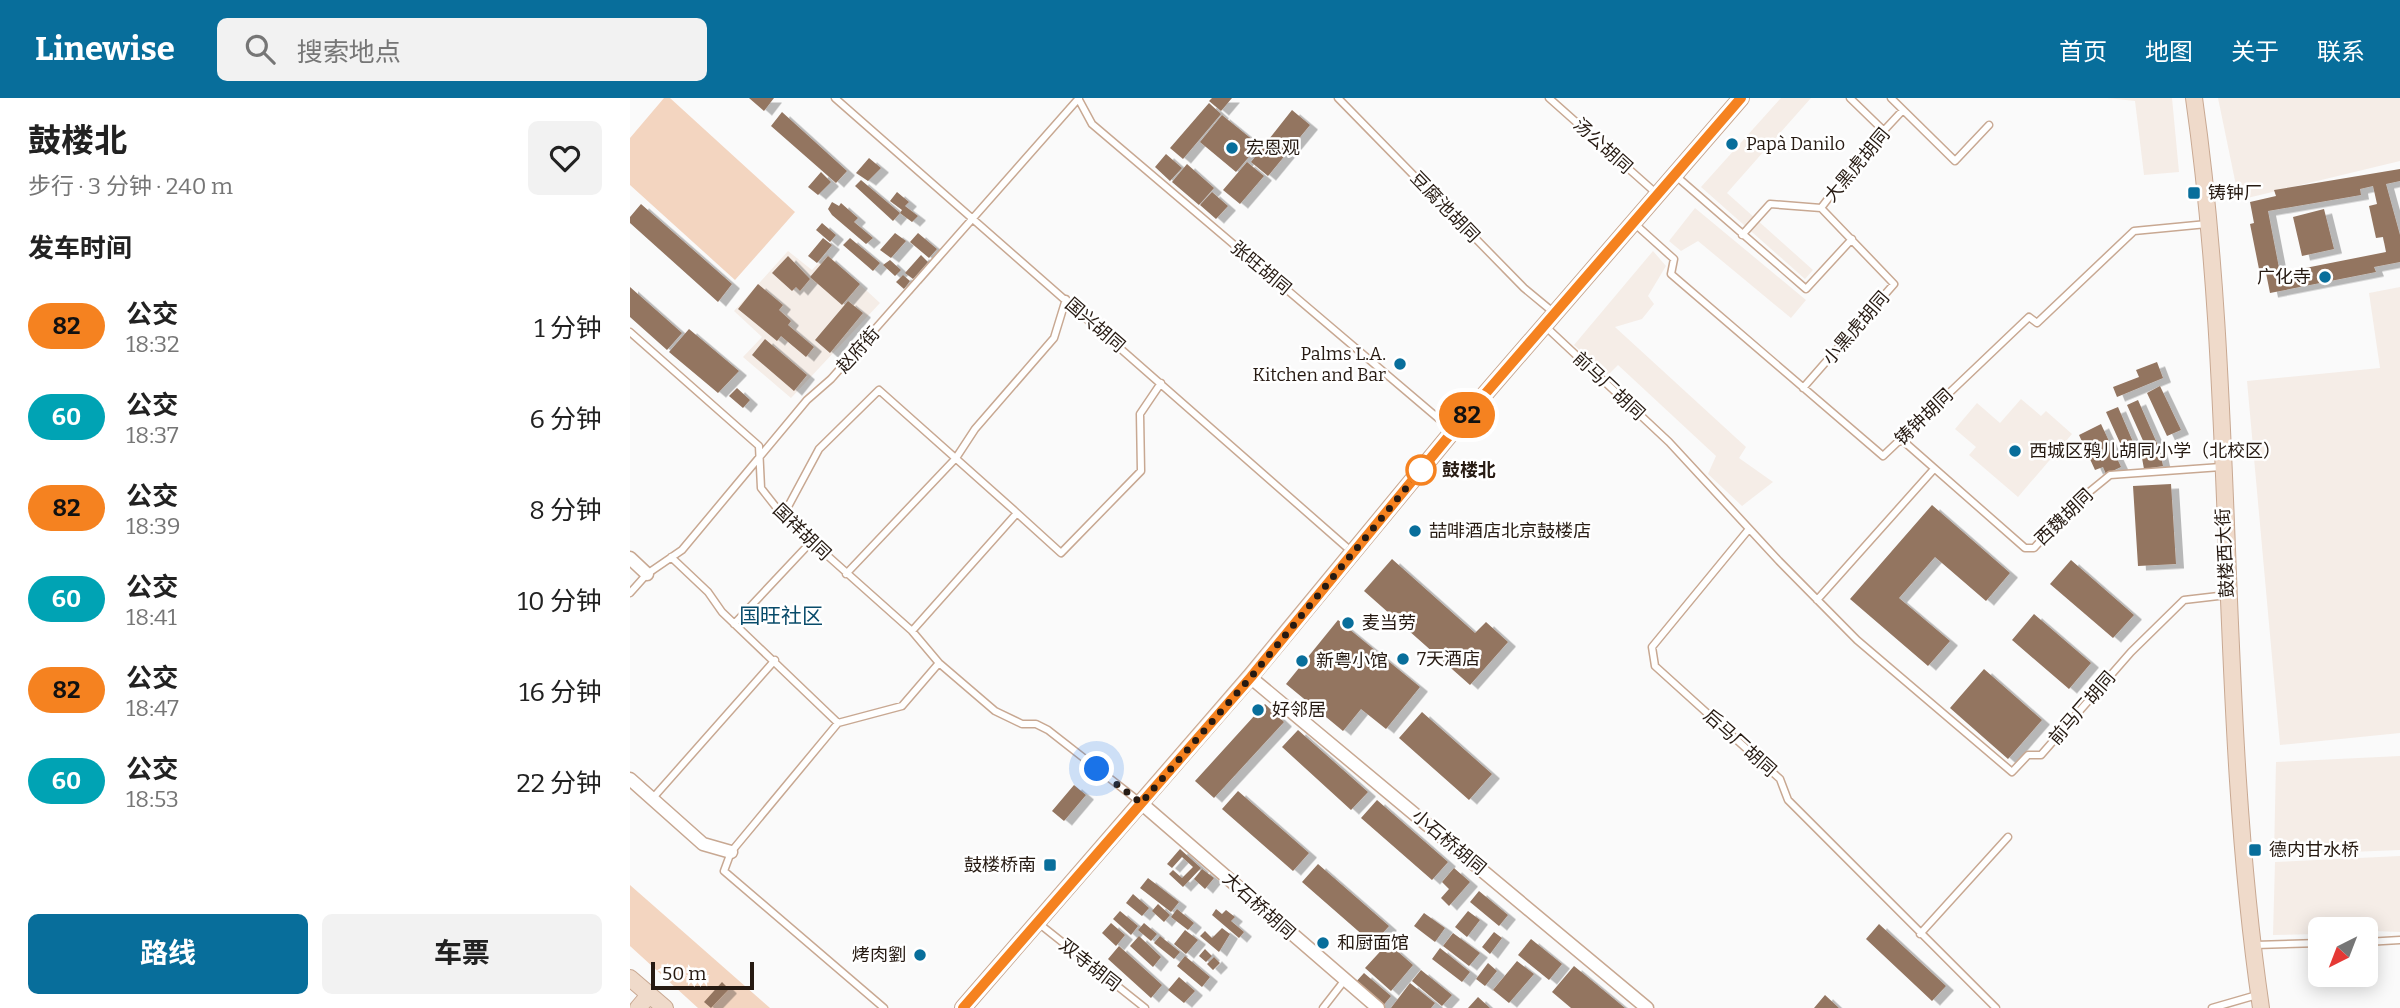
<!DOCTYPE html>
<html lang="zh">
<meta charset="utf-8">
<style>
:root{--surface:#fff;--page:#f2f2f2;--text:#222;--muted:#767676;--accent:#086e9b}
body{margin:0;font-family:Bitter,"Noto Sans SC",serif;background:var(--page);color:var(--text);height:100vh;display:flex;flex-direction:column;font-size:26px;white-space:nowrap}
*{box-sizing:border-box;margin:0}
p{font-size:23px;color:var(--muted)}
.icon{flex:none;width:38px;height:38px;fill:none;stroke:currentColor;stroke-width:2;stroke-linecap:round;stroke-linejoin:round}
.map{position:relative;flex:1;overflow:hidden}
.drawer{display:flex;flex-direction:column;background:var(--surface);width:630px}
.drawer>*{flex:none}
.badge{padding:0 14px;border-radius:23px;font-size:24px;line-height:46px}
.needle{width:46px;rotate:222deg}
.fabs{position:absolute;left:1678px;top:819px;display:grid;gap:14px}
.fabs a{display:grid;place-items:center;width:70px;height:70px;border-radius:10px;background:var(--surface);box-shadow:0 4px 18px #0003;font-size:35px}
.scale{position:absolute;left:21px;bottom:18px;width:103px;box-sizing:border-box;padding-left:7px;border:4px solid #261a12;border-top:0;font-size:19px;line-height:24px;white-space:nowrap;color:#261a12;-webkit-text-stroke:5px #fff;paint-order:stroke}
.you{position:absolute;width:35px;height:35px;margin:-18px;border:5px solid #fff;border-radius:50%;background:#1a73e8;box-shadow:0 0 0 10px #1a73e833}
.map>.badge{position:absolute;translate:-50% -50%;box-shadow:0 0 0 4px #fff}
h2{padding:0 28px;font-size:26px;line-height:63px}
.round{display:grid;place-items:center;flex:none;width:74px;height:74px;border-radius:10px;background:var(--page)}
.head{display:flex;align-items:center;justify-content:space-between;height:119px;padding:0 28px}
h1{font-size:33px;font-weight:700;line-height:52px}
.primary-button{display:flex;gap:14px;margin-top:auto;padding:14px 28px}
.primary-button a{flex:1;height:80px;border-radius:10px;background:var(--accent);color:#fff;font-size:28px;font-weight:700;line-height:80px;text-align:center}
.primary-button a+a{background:var(--page);color:var(--text)}
ul{padding:0;list-style:none}
li{display:flex;align-items:center;gap:21px;height:91px;padding:0 28px}
li div{flex:1}
li b{display:block;font-size:26px}
li em{font-style:normal}
li .badge{min-width:77px;font-weight:700;text-align:center}
header{display:flex;align-items:center;gap:42px;box-sizing:border-box;height:98px;padding:0 35px;background:var(--accent);color:#fff}
header strong{font-size:33px}
nav{display:flex;gap:38px;margin-inline-start:auto;font-size:24px}
.search{width:490px;height:63px;background:var(--page);display:flex;align-items:center;gap:18px;box-sizing:border-box;padding:0 24px;border-radius:10px;color:var(--muted);font-size:26px}
main{display:flex;flex:1;min-height:0}
.map>svg:first-child{display:block}
</style>
<header>
<strong>Linewise</strong>
<div class="search"><svg class="icon" aria-label="search" viewBox="0 0 24 24"><circle cx="10" cy="10" r="6"/><path d="M15 15l6 6"/></svg>搜索地点</div>
<nav><a>首页</a><a>地图</a><a>关于</a><a>联系</a></nav>
</header>
<main>
<section class="drawer">
<div class="head"><div><h1>鼓楼北</h1><p>步行 · 3 分钟 · 240 m</p></div><a class="round"><svg class="icon" aria-label="heart" viewBox="0 0 24 24"><path d="M12 20l-8-8c-3-5 5-10 8-4 3-6 11-1 8 4z"/></svg></a></div>
<h2>发车时间</h2>
<ul>
<li><span class="badge" style="background:#f58220;color:#111">82</span><div><b>公交</b><p>18:32</p></div><em>1 分钟</em></li>
<li><span class="badge" style="background:#00a3b4;color:#fff">60</span><div><b>公交</b><p>18:37</p></div><em>6 分钟</em></li>
<li><span class="badge" style="background:#f58220;color:#111">82</span><div><b>公交</b><p>18:39</p></div><em>8 分钟</em></li>
<li><span class="badge" style="background:#00a3b4;color:#fff">60</span><div><b>公交</b><p>18:41</p></div><em>10 分钟</em></li>
<li><span class="badge" style="background:#f58220;color:#111">82</span><div><b>公交</b><p>18:47</p></div><em>16 分钟</em></li>
<li><span class="badge" style="background:#00a3b4;color:#fff">60</span><div><b>公交</b><p>18:53</p></div><em>22 分钟</em></li>
</ul>
<div class="primary-button"><a>路线</a><a>车票</a></div>
</section>
<div class="map">
<svg width="1770" height="910" viewBox="0 0 1770 910">
<defs>
<filter id="shadow"><feDropShadow dx="8" dy="4.5" stdDeviation="0" flood-color="#0004"/></filter>
</defs>
<rect width="100%" height="100%" fill="#fafafa"/>
<path fill="#f5ede7" d="M1151,0H1181L1097,95L1183,172L1175,181L1071,89Z
M1477,0H1542L1549,74L1514,77L1505,3Z
M1588,0H1770V63L1609,102Z
M1065,110L1176,202L1161,220L1068,143L1051,153L1039,143Z
M158,153L182,172L197,156L250,205L161,300L113,259L132,239L104,213Z
M1023,153L1036,168L1018,198L1024,206L1012,221L985,229L1116,349L1109,360L1143,384L1112,408L1078,376L1086,358L988,267L978,277L944,247Z
M1770,189V635L1650,647L1617,283L1750,270L1739,195Z
M1391,301L1411,318L1416,313L1442,336L1388,399L1339,357L1346,349L1325,331L1347,305L1370,325Z
M1770,658V752L1644,757L1646,664Z
M1770,758V834L1690,831V836L1643,837L1645,764Z"/>
<path fill="#f3d5c0" d="M34,0H40L165,114L105,182L0,87V40Z
M0,787L140,910H68L0,848Z"/>
<path fill="#937560" fill-rule="evenodd" filter="url(#shadow)" d="M119,0H144L134,13Z
M582,0H602L591,13L579,3Z
M579,5L591,16L553,61L540,50Z
M662,12L680,27L638,78L621,64Z
M152,14L217,73L206,85L141,28Z
M592,17L629,47L606,74L570,44Z
M536,56L552,70L540,83L525,69Z
M239,60L251,70L238,83L226,75Z
M617,64L634,78L610,106L593,92Z
M557,66L584,90L569,107L542,84Z
M1770,71V83L1756,86L1770,137V164L1744,169L1746,174L1640,195L1635,170L1629,171L1620,126L1624,125L1620,104L1646,98L1644,92ZM1743,88L1747,106L1739,108L1746,140L1753,139L1756,154L1650,175L1638,113L1731,97L1730,91Z
M191,74L201,84L188,97L178,89Z
M231,82L270,115L272,112L260,103L267,94L279,104L275,108L288,118L282,124L270,115L263,123L225,88Z
M582,94L598,108L586,121L570,107Z
M202,104L209,108L211,105L228,120L224,124L243,140L236,146L202,117L198,111Z
M11,106L102,186L88,204L0,125V119Z
M1694,111L1704,151L1672,158L1663,119Z
M192,125L206,137L200,144L186,132Z
M265,135L276,143L261,160L250,152Z
M288,135L307,151L299,160L280,144Z
M193,140L202,147L187,165L178,158Z
M220,140L250,165L243,173L213,147Z
M291,157L298,164L283,181L275,175Z
M158,158L180,181L170,193L166,189L162,193L142,175Z
M198,158L230,186L212,207L180,179Z
M260,162L271,172L265,178L253,167Z
M273,177L280,183L274,191L266,184Z
M128,186L153,207L149,212L161,223L158,227L184,249L176,259L151,238L147,243L108,211Z
M0,189L52,235L37,252L0,219Z
M218,203L233,215L200,255L185,242Z
M59,231L109,273L88,295L39,254Z
M135,241L177,277L164,293L122,257Z
M1527,264L1533,280L1487,299L1483,289L1509,279L1506,272Z
M1530,288L1551,332L1537,338L1517,295Z
M107,290L120,302L113,310L99,298Z
M1508,302L1529,350L1533,368L1514,371L1510,349L1515,347L1497,307Z
M1488,309L1506,351L1495,356L1476,314Z
M1471,326L1491,369L1476,376L1473,369L1465,372L1449,337Z
M1541,386L1546,466L1508,468L1503,388Z
M1302,407L1380,475L1356,503L1305,459L1269,500L1320,543L1298,568L1220,501Z
M762,461L845,535L856,524L878,544L840,587L734,493Z
M1441,462L1504,517L1483,540L1420,486Z
M1404,516L1461,565L1439,591L1382,542Z
M708,522L790,589L756,631L731,611L713,633L656,586Z
M1354,571L1412,622L1378,661L1320,610Z
M635,606L654,624L584,700L565,683Z
M792,614L862,676L839,702L769,640Z
M668,632L738,694L721,712L652,649Z
M444,687L456,697L434,723L422,713Z
M608,693L679,755L663,773L592,711Z
M747,702L818,764L802,782L731,720Z
M550,751L571,770L553,789L539,776L543,772L552,780L563,769L552,759L542,770L537,766Z
M688,766L759,828L743,846L672,784Z
M824,770L840,784L819,808L811,800L819,791L812,784Z
M572,771L584,780L575,791L564,781Z
M518,780L549,804L541,814L510,790Z
M849,793L878,817L869,828L840,804Z
M503,796L519,810L512,818L496,805Z
M528,806L540,817L534,824L522,813Z
M547,811L564,825L558,832L541,819Z
M586,811L592,816L596,812L605,819L601,823L614,834L609,840L582,817Z
M490,813L508,828L501,837L483,821Z
M838,813L850,822L837,839L825,829Z
M794,815L815,830L805,844L784,828Z
M481,825L495,837L486,848L472,835Z
M514,825L527,836L521,843L508,832Z
M1249,826L1316,888L1302,903L1236,841Z
M592,830L600,836L589,854L570,838L575,833L582,840Z
M555,832L568,842L556,856L544,846Z
M864,834L872,840L860,856L852,849Z
M823,835L850,855L839,868L813,848Z
M509,838L531,859L523,869L500,848Z
M530,838L550,854L544,861L524,845Z
M901,841L932,866L919,882L888,857Z
M758,845L783,867L761,893L735,870Z
M489,848L532,887L521,900L478,861Z
M810,850L840,874L832,884L802,861Z
M575,851L582,858L576,864L569,858Z
M555,858L580,879L572,889L547,868Z
M584,859L590,865L583,872L577,866Z
M887,863L904,876L879,905L863,892Z
M858,865L867,873L855,888L846,881Z
M944,868L995,910H941L922,894Z
M791,872L822,897L812,908L782,883Z
M734,875L761,898L751,910L724,886Z
M549,879L565,893L554,905L538,892Z
M92,884L99,891L81,910L74,904Z
M780,885L805,905L801,910H761Z
M1195,897L1209,910H1184Z
M848,899L860,910H838Z"/>
<g fill="none" stroke-linecap="round" stroke-linejoin="round">
<defs>
<path id="lane" d="M205,0L722,454
M448,0L462,26L822,332
M708,0L894,190L923,214
M919,0L1027,96
M1220,0L1254,33
M1261,0L1325,63L1359,27
M1046,78L1176,191L1222,141
M1005,126L1044,161L1041,176L1253,358L1399,219L1407,225L1504,133L1577,126
M1112,137L1140,106L1191,110L1233,55L1273,12
M915,228L1039,344L1149,463L1227,542L1382,674L1398,657H1411L1501,554L1554,502L1597,497
M0,234L129,348L131,390L153,418L282,533L309,565L365,613L392,626H406L418,632L510,704
M1173,290L1264,186L1191,110
M1271,341L1395,450H1404L1442,408L1480,377L1591,369
M153,418L189,351L249,292L387,415
M1119,431L1022,549L1025,568L1150,681L1158,702L1366,910
M41,459L78,494L92,514L208,625
M216,476L326,360L345,331L424,240L436,201
M0,495L17,476L52,452L177,302L201,281L449,0
M1187,502L1304,371
M104,526L181,444
M282,533L387,415L431,455L511,373L510,316L531,285
M22,701L145,562
M407,824L515,910
M1290,836L1378,739
M1736,844L1770,842
M1625,847L1690,845
M254,910L94,773L101,754L208,625L272,608L309,565
M693,910L714,883
M1582,910L1627,897"/>
<path id="street" d="M0,460L17,476
M620,579L1017,910
M0,681L73,746L101,754
M511,705L748,910"/>
<path id="secondary" d="M1564,0C1607,300 1587,609 1631,910
M0,880L35,910
M8,910L19,897
M333,910L620,579L823,333L1111,0"/>
</defs>
<use href="#lane" stroke="#c8a892" stroke-width="9"/>
<use href="#street" stroke="#c8a892" stroke-width="15"/>
<use href="#secondary" stroke="#c8a892" stroke-width="18"/>
<use href="#lane" stroke="#fff" stroke-width="6"/>
<use href="#street" stroke="#fff" stroke-width="12"/>
<use href="#secondary" stroke="#efdaca" stroke-width="16"/>
</g>
<g fill="none" stroke-linecap="round" stroke-linejoin="round">
<defs>
<path id="line" d="M333,910L621,579L823,333L1111,0"/>
</defs>
<use href="#line" stroke="#fff" stroke-width="16"/>
<use href="#line" stroke="#f58220" stroke-width="10"/>
<path stroke="#261a12" stroke-width="7" stroke-dasharray="0 12.6" d="M467,671L511,705L621,579L791,372"/>
</g>
<g fill="#086e9b" stroke="#fff" stroke-width="2.5">
<circle cx="1102" cy="46" r="7"/>
<circle cx="602" cy="50" r="7"/>
<rect x="1557" y="88" width="14" height="14" rx="3.5"/>
<circle cx="1695" cy="179" r="7"/>
<circle cx="770" cy="266" r="7"/>
<circle cx="1385" cy="353" r="7"/>
<circle cx="785" cy="433" r="7"/>
<circle cx="718" cy="525" r="7"/>
<circle cx="773" cy="561" r="7"/>
<circle cx="672" cy="563" r="7"/>
<circle cx="628" cy="612" r="7"/>
<rect x="1618" y="745" width="14" height="14" rx="3.5"/>
<rect x="413" y="760" width="14" height="14" rx="3.5"/>
<circle cx="693" cy="845" r="7"/>
<circle cx="290" cy="857" r="7"/>
</g>
<circle fill="#fff" stroke="#f58220" stroke-width="3.5" cx="791" cy="372" r="14"/>
<g text-anchor="middle" stroke-width="5" stroke-linejoin="round" paint-order="stroke">
<g font-size="18" fill="#261a12" stroke="#fff" text-anchor="start">
<text x="1116" y="52">Papà Danilo</text>
<text x="616" y="56">宏恩观</text>
<text x="1578" y="101">铸钟厂</text>
<text x="1681" y="185" text-anchor="end">广化寺</text>
<text x="756" y="262" text-anchor="end">Palms L.A.<tspan x="756" dy="21">Kitchen and Bar</tspan></text>
<text x="1399" y="359">西城区鸦儿胡同小学（北校区）</text>
<text x="799" y="439">喆啡酒店北京鼓楼店</text>
<text x="732" y="531">麦当劳</text>
<text x="787" y="567">7天酒店</text>
<text x="686" y="569">新粤小馆</text>
<text x="642" y="618">好邻居</text>
<text x="1639" y="758">德内甘水桥</text>
<text x="406" y="773" text-anchor="end">鼓楼桥南</text>
<text x="707" y="851">和厨面馆</text>
<text x="276" y="863" text-anchor="end">烤肉劉</text>
</g>
<g font-size="18" fill="#261a12" stroke="#fff">
<text transform="translate(973 48) rotate(42)" y="6">汤公胡同</text>
<text transform="translate(1227 67) rotate(-50)" y="6">大黑虎胡同</text>
<text transform="translate(815 109) rotate(46)" y="6">豆腐池胡同</text>
<text transform="translate(631 170) rotate(40)" y="6">张旺胡同</text>
<text transform="translate(465 227) rotate(41)" y="6">国兴胡同</text>
<text transform="translate(1226 230) rotate(-49)" y="6">小黑虎胡同</text>
<text transform="translate(228 252) rotate(-48)" y="6">赵府街</text>
<text transform="translate(979 288) rotate(43)" y="6">前马厂胡同</text>
<text transform="translate(1294 319) rotate(-44)" y="6">铸钟胡同</text>
<text transform="translate(1434 419) rotate(-44)" y="6">西魏胡同</text>
<text transform="translate(172 434) rotate(44)" y="6">国祥胡同</text>
<text transform="translate(1595 455) rotate(-93)" y="6">鼓楼西大街</text>
<text transform="translate(1452 610) rotate(-49)" y="6">前马厂胡同</text>
<text transform="translate(1110 645) rotate(42)" y="6">后马厂胡同</text>
<text transform="translate(819 744) rotate(40)" y="6">小石桥胡同</text>
<text transform="translate(629 808) rotate(42)" y="6">大石桥胡同</text>
<text transform="translate(460 867) rotate(38)" y="6">双寺胡同</text>
</g>
<g font-size="18" font-weight="bold" fill="#261a12" stroke="#fff" text-anchor="start">
<text x="812" y="378">鼓楼北</text>
</g>
<g font-size="21" fill="#094b6a" stroke="#fff">
<text x="151" y="525">国旺社区</text>
</g>
</g>
</svg>
<div class="fabs">
<a><svg class="needle" viewBox="-14 -14 28 28"><path d="M0-13l5 13h-10z" fill="#e53935"/><path d="M0 13l5-13h-10z" fill="#767676"/></svg></a>
</div>
<div class="scale">50 m</div>
<div class="you" style="left:467px;top:671px"></div>
<b class="badge" style="left:837px;top:317px;background:#f58220;color:#111">82</b>
</div>
</main>
